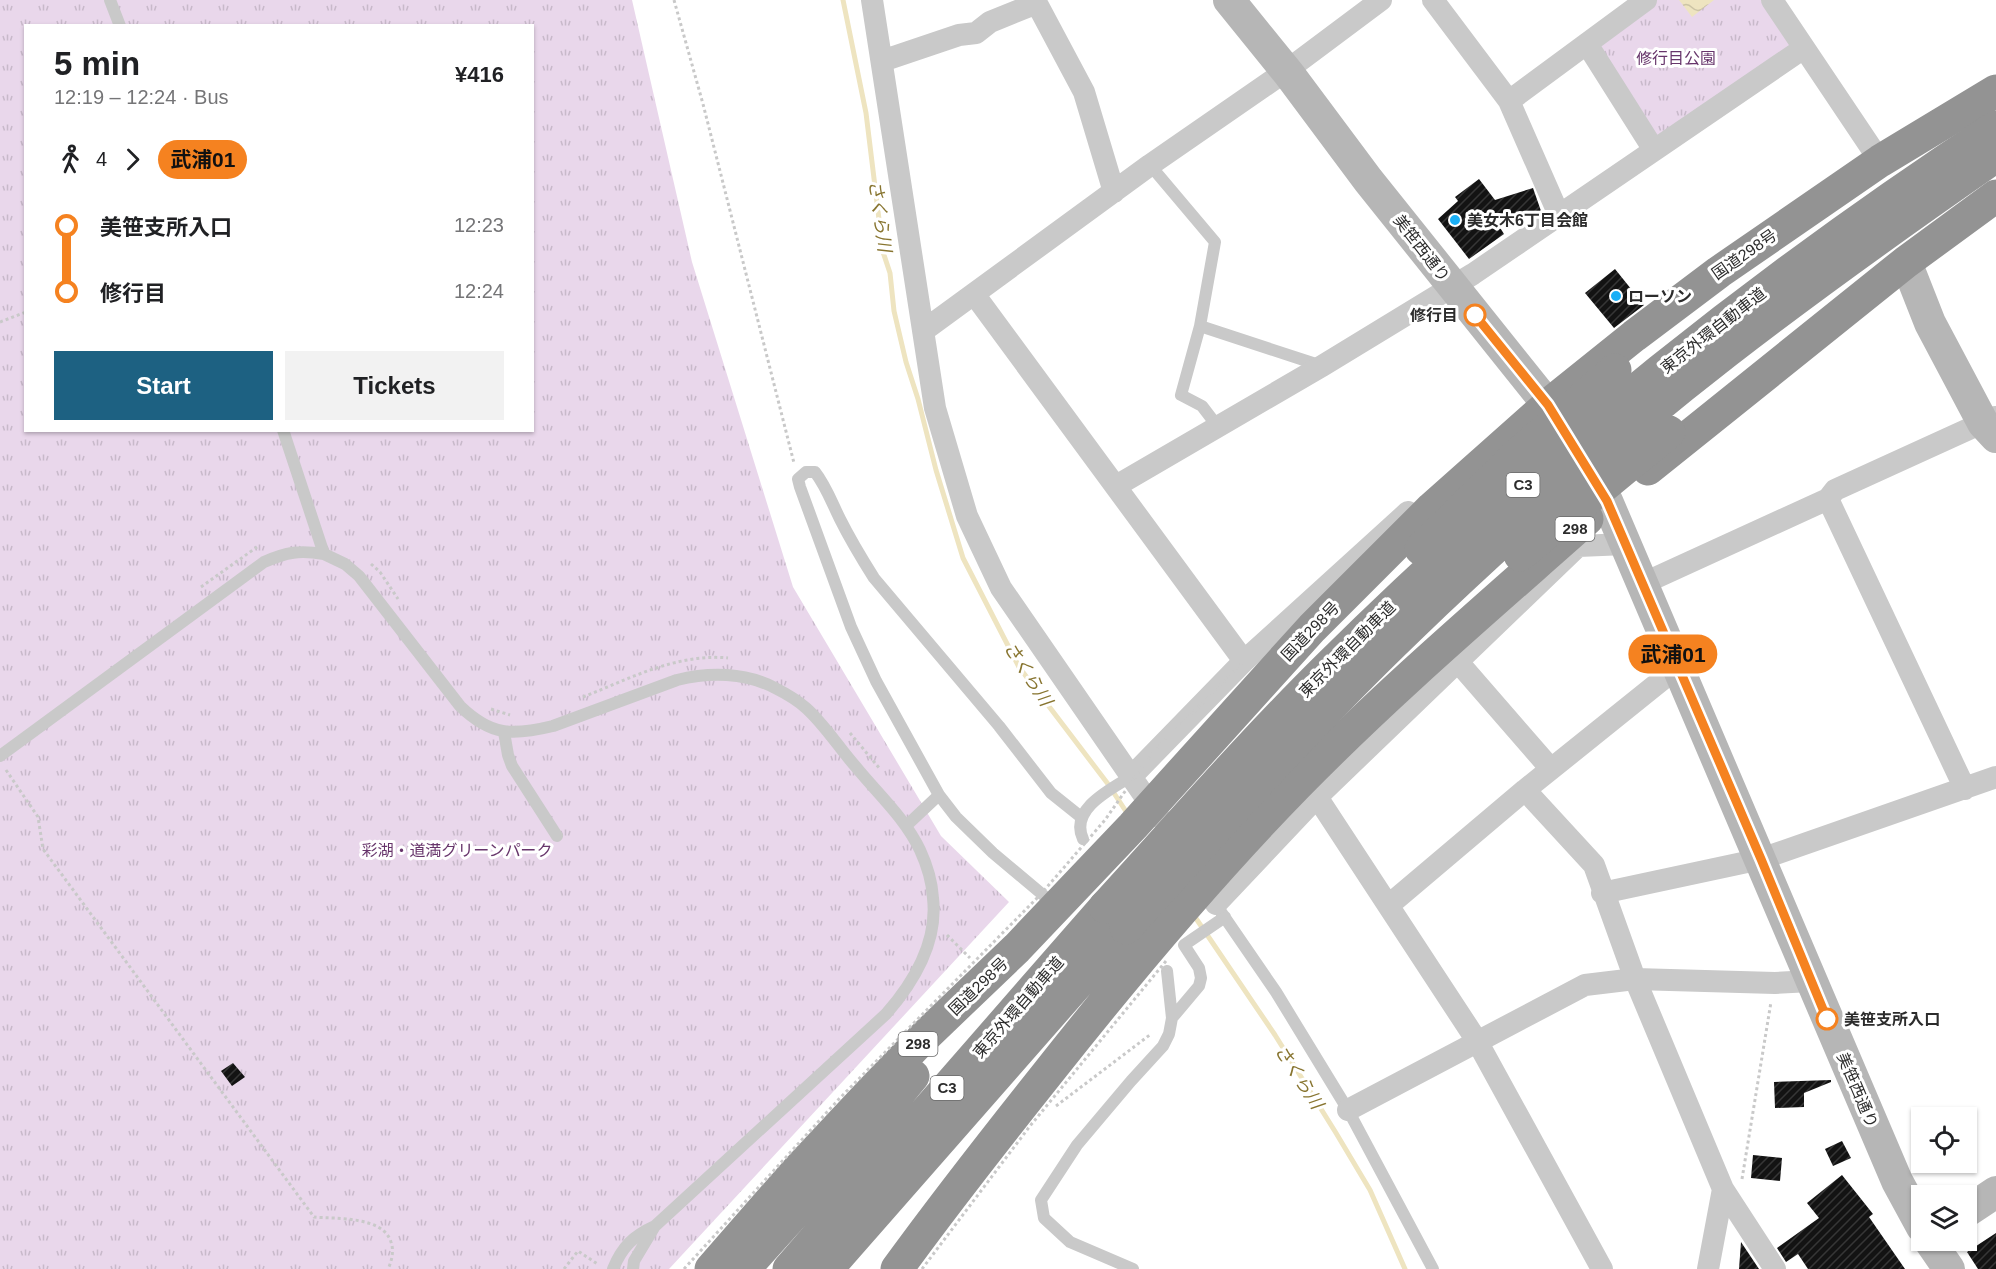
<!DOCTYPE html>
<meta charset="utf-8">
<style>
:root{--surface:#fff;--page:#f2f2f2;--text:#202124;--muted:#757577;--accent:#1d6182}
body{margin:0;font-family:Helvetica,"Noto Sans JP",sans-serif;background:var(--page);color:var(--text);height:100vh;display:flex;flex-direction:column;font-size:22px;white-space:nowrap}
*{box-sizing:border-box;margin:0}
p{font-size:20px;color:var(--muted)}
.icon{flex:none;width:33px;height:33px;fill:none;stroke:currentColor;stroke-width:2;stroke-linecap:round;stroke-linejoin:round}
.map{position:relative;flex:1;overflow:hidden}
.drawer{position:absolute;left:24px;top:24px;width:510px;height:408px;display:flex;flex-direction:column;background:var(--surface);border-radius:0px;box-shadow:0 2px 4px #0004}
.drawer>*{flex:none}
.badge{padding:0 12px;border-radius:20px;font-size:21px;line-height:39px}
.fabs{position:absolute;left:1911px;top:1107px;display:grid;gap:12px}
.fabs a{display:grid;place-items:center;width:66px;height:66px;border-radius:0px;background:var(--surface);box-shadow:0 2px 4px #0004;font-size:30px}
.map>.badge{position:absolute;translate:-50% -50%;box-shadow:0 0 0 3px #fff}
.legs{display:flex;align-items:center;gap:9px;height:66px;padding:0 30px;font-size:20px}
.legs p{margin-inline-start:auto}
.head{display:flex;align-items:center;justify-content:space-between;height:102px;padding:0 30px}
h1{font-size:33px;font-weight:700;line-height:45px}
.cta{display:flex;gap:12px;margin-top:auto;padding:12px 30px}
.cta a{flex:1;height:69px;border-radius:0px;background:var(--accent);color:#fff;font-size:24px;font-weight:700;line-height:69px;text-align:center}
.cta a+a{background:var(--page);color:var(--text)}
ul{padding:0 30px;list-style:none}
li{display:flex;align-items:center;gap:21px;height:66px;font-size:22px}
li i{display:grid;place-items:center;width:9px;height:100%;margin:0 8px;background:currentColor}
li i::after{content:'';width:15px;height:15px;margin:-8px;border:4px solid;border-radius:50%;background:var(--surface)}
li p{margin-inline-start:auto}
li:first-child i{background:linear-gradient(#0000 50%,currentColor 0)}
li:last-child i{background:linear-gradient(currentColor 50%,#0000 0)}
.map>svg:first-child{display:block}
</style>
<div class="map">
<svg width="1996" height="1269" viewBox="0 0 1996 1269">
<defs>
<pattern id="park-tufts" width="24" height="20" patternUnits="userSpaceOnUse" patternTransform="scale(1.5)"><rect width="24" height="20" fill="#e9d7eb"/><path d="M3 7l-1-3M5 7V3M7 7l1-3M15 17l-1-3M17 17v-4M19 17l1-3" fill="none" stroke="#c8b9ca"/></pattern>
<pattern id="water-waves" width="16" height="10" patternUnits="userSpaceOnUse" patternTransform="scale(1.5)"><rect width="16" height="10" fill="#eee4c0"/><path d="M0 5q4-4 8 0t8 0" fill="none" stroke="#ccc4a5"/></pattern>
<pattern id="building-hatch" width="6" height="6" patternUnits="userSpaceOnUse" patternTransform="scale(1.5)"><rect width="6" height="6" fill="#131313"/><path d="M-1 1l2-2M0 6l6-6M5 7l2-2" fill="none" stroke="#363636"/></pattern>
</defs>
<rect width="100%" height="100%" fill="#fff"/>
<path fill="url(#park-tufts)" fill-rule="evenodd" d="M0,0H632L692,262L793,587L941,836L1009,902L669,1269H0ZM26,26H532V430H26Z
M1657,0H1761L1790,43V53L1658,138L1599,44Z"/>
<path fill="url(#water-waves)" d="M1679,0H1714L1692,17Z"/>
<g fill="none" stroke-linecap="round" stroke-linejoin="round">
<path stroke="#eee4c0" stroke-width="5" d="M843,0L866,113L883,252L890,273L894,311L906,362L918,399L936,470L963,558L1019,667L1108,784L1129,816
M1193,914L1275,1035L1336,1133L1370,1190L1405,1269"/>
</g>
<path fill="url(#building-hatch)" d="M1479,179L1495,200L1533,188L1541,211L1499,226L1504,234L1469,259L1438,219L1458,201L1455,197Z
M1615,269L1644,305L1614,328L1585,293Z
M233,1063L245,1077L232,1086L221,1071Z
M1831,1080V1082L1804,1093V1107L1775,1108L1774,1082Z
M1842,1141L1851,1158L1833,1166L1825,1149Z
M1753,1155L1782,1158L1780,1181L1751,1178Z
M1842,1175L1873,1214L1869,1217L1905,1269H1808L1798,1254L1786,1262L1777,1248L1819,1218L1807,1203Z
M1996,1233V1269H1978L1967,1252Z
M1741,1242L1759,1269H1739Z"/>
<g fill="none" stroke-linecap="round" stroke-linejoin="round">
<path stroke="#c9c9c9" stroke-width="3" stroke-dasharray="3 3" stroke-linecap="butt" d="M674,0L703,104L794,463
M0,322L26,312
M371,564L380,572L398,599
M201,587L257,547
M583,697C629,679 677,653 728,658
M491,709L510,715
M850,733L880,769
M6,770L38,817L43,849L314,1217C336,1219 383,1216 391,1242C394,1250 392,1261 388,1269
M947,935L970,958
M1056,1106L1151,1034
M1742,1179L1771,1002
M564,1269L578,1251L599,1265"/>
<path stroke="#c9c9c9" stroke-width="12" d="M110,0L120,26
M1150,165L1215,242L1200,326L1322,366
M1200,326L1181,395L1202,406L1218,427
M324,554L345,564L359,576L460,706C491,736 512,736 553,726L677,680C709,672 745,672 775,688C785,693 797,700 806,708C825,725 839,748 856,767C878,794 905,818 920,850C927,865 932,882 933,898C938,942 914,982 886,1014L655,1226L634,1261L633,1269
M504,732L508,755L512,766L557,836
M0,756L264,562C287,552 299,550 324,554L283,430
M906,826L939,795
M1083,839C1069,809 1111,789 1132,776
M1055,905L993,853L956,817L939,795L876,681L851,627L800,487L798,479L806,472H815C826,486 832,503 840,519C850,539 862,559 874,578L999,726L1051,793L1081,817
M1221,912L1276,992L1348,1110L1433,1269
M1167,971L1172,1018
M613,1269C622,1247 633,1236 655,1226
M1133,1269L1070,1242L1044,1218L1041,1200L1077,1145L1131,1081L1163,1046L1169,1034L1172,1018L1199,986L1201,978L1199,968L1184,945L1225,917"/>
<path stroke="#c9c9c9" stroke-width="22" d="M872,0L935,408L967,516L1001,588L1159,817
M1035,0L1084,92L1114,192
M1433,0L1509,101L1559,215
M1772,0L1880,161
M1587,44L1654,150
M882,61L959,35L976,33L990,22L1037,3
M1509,101L1646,0
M974,294L1244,661
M923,331L1150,165L1286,71L1381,0
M1116,486L1322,366L1473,274L1804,48
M1828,499L1965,789
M1642,584L1828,499L1835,490L1995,417
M1458,662L1551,769
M1132,776L1244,661L1408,512
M1525,790L1594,865L1635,979L1723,1189L1775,1269
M1317,797L1477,1041L1602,1269
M1197,875L1216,904L1317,797L1578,546L1626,544
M1602,893L1761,859L1996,777
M1389,905L1525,790L1678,667
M1348,1110L1585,985L1635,979L1775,983L1811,981
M1708,1269L1723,1189"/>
<path stroke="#b6b6b6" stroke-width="32" d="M1229,0L1289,74L1368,180L1548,405L1562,428
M1906,262L1930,323L1983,423L1996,437
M1586,468L1607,501L1897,1181L1922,1227
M1966,1212L1996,1192
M1929,1240L1949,1269"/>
<path stroke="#939393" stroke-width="33" d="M1648,469L1906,262L1996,196
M711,1269L795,1173L869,1094L922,1039L1017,948L1133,826L1312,628L1432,508L1548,405L1634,336L1719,272L1880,161L1996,91
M744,1269L865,1134L913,1076
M789,1269L1105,907
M827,1269L1126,928
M897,1269C945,1203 996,1138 1047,1074C1126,974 1207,877 1296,786C1388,692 1489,606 1587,519"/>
<path stroke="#c9c9c9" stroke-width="3" stroke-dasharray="3 3" stroke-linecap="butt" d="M684,1269L839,1099L1041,894L1105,820L1149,757L1244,661
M922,1269L1030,1126L1166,961"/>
<path stroke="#939393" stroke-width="33" d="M1421,549L1517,455L1615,370
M1520,555L1669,432
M1105,907C1179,826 1251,743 1329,666C1532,465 1756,284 1996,127
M1126,928C1218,826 1309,724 1408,629C1509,532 1615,438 1726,352C1814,284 1905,219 1996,156"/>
</g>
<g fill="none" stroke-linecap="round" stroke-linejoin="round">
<defs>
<path id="line-1" d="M1475,315L1548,405L1607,501L1761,859L1827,1019"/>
</defs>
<use href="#line-1" stroke="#fff" stroke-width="14"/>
<use href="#line-1" stroke="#f58220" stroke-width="9"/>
</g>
<g fill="#1aaff6" stroke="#fff" stroke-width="2">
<circle cx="1455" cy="220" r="6"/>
<circle cx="1616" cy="296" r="6"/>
</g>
<g fill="#fff" stroke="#f58220" stroke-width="3">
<circle cx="1475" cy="315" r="10"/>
<circle cx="1827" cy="1019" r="10"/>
</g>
<g text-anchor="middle" stroke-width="6" stroke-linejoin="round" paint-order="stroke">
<g fill="#fff" stroke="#6b6b6b" stroke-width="1.5">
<rect x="1506.5" y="473" width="33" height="24" rx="4.5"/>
<rect x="1555.5" y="517" width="39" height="24" rx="4.5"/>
<rect x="898.5" y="1032" width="39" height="24" rx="4.5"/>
<rect x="930.5" y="1076" width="33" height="24" rx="4.5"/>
</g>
<g font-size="15" font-weight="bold" fill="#2c2c2c">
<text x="1523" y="490">C3</text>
<text x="1575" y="534">298</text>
<text x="918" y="1049">298</text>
<text x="947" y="1093">C3</text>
</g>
<g font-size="16" fill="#67356b" stroke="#fff">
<text x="1676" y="64">修行目公園</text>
<text x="457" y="856">彩湖・道満グリーンパーク</text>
</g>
<g font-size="16" font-weight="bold" fill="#2c2c2c" stroke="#fff" text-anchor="start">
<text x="1467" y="226">美女木6丁目会館</text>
<text x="1628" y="302">ローソン</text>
</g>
<g font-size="16" fill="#2c2c2c" stroke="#fff">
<text transform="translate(1422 248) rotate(52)" y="6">美笹西通り</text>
<text transform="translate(1744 254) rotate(-35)" y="6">国道298号</text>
<text transform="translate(1713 330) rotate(-38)" y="6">東京外環自動車道</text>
<text transform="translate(1310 631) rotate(-46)" y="6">国道298号</text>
<text transform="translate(1347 649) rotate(-45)" y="6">東京外環自動車道</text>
<text transform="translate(978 986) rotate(-44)" y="6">国道298号</text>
<text transform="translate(1018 1007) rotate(-49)" y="6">東京外環自動車道</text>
<text transform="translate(1858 1090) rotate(67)" y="6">美笹西通り</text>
</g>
<g font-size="16" font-weight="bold" fill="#2c2c2c" stroke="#fff" text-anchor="end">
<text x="1458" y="321">修行目</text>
<text x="1844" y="1025" text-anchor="start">美笹支所入口</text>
</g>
<g font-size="18" font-style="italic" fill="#887530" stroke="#fff">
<text transform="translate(880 216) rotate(82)" y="6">さくら川</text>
<text transform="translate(1028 674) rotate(57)" y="6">さくら川</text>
<text transform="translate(1299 1077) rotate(57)" y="6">さくら川</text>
</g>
</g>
</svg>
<div class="fabs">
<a><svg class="icon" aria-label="locate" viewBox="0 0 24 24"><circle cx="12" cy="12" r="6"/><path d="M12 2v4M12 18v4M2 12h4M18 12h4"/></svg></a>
<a><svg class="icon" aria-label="layers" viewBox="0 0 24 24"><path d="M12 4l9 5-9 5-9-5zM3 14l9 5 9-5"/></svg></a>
</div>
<b class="badge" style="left:1673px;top:654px;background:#f58220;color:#111">武浦01</b>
<section class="drawer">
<div class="head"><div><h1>5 min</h1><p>12:19 – 12:24 · Bus</p></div><b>¥416</b></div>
<div class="legs"><svg class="icon" aria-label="walk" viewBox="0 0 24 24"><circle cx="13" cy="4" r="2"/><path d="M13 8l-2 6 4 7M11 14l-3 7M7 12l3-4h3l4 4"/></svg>4<svg class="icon" aria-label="forward" viewBox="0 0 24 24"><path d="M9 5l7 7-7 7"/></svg><b class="badge" style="background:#f58220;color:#111">武浦01</b></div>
<ul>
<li><i style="color:#f58220"></i><b>美笹支所入口</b><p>12:23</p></li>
<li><i style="color:#f58220"></i><b>修行目</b><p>12:24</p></li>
</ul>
<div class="cta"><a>Start</a><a>Tickets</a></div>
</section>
</div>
